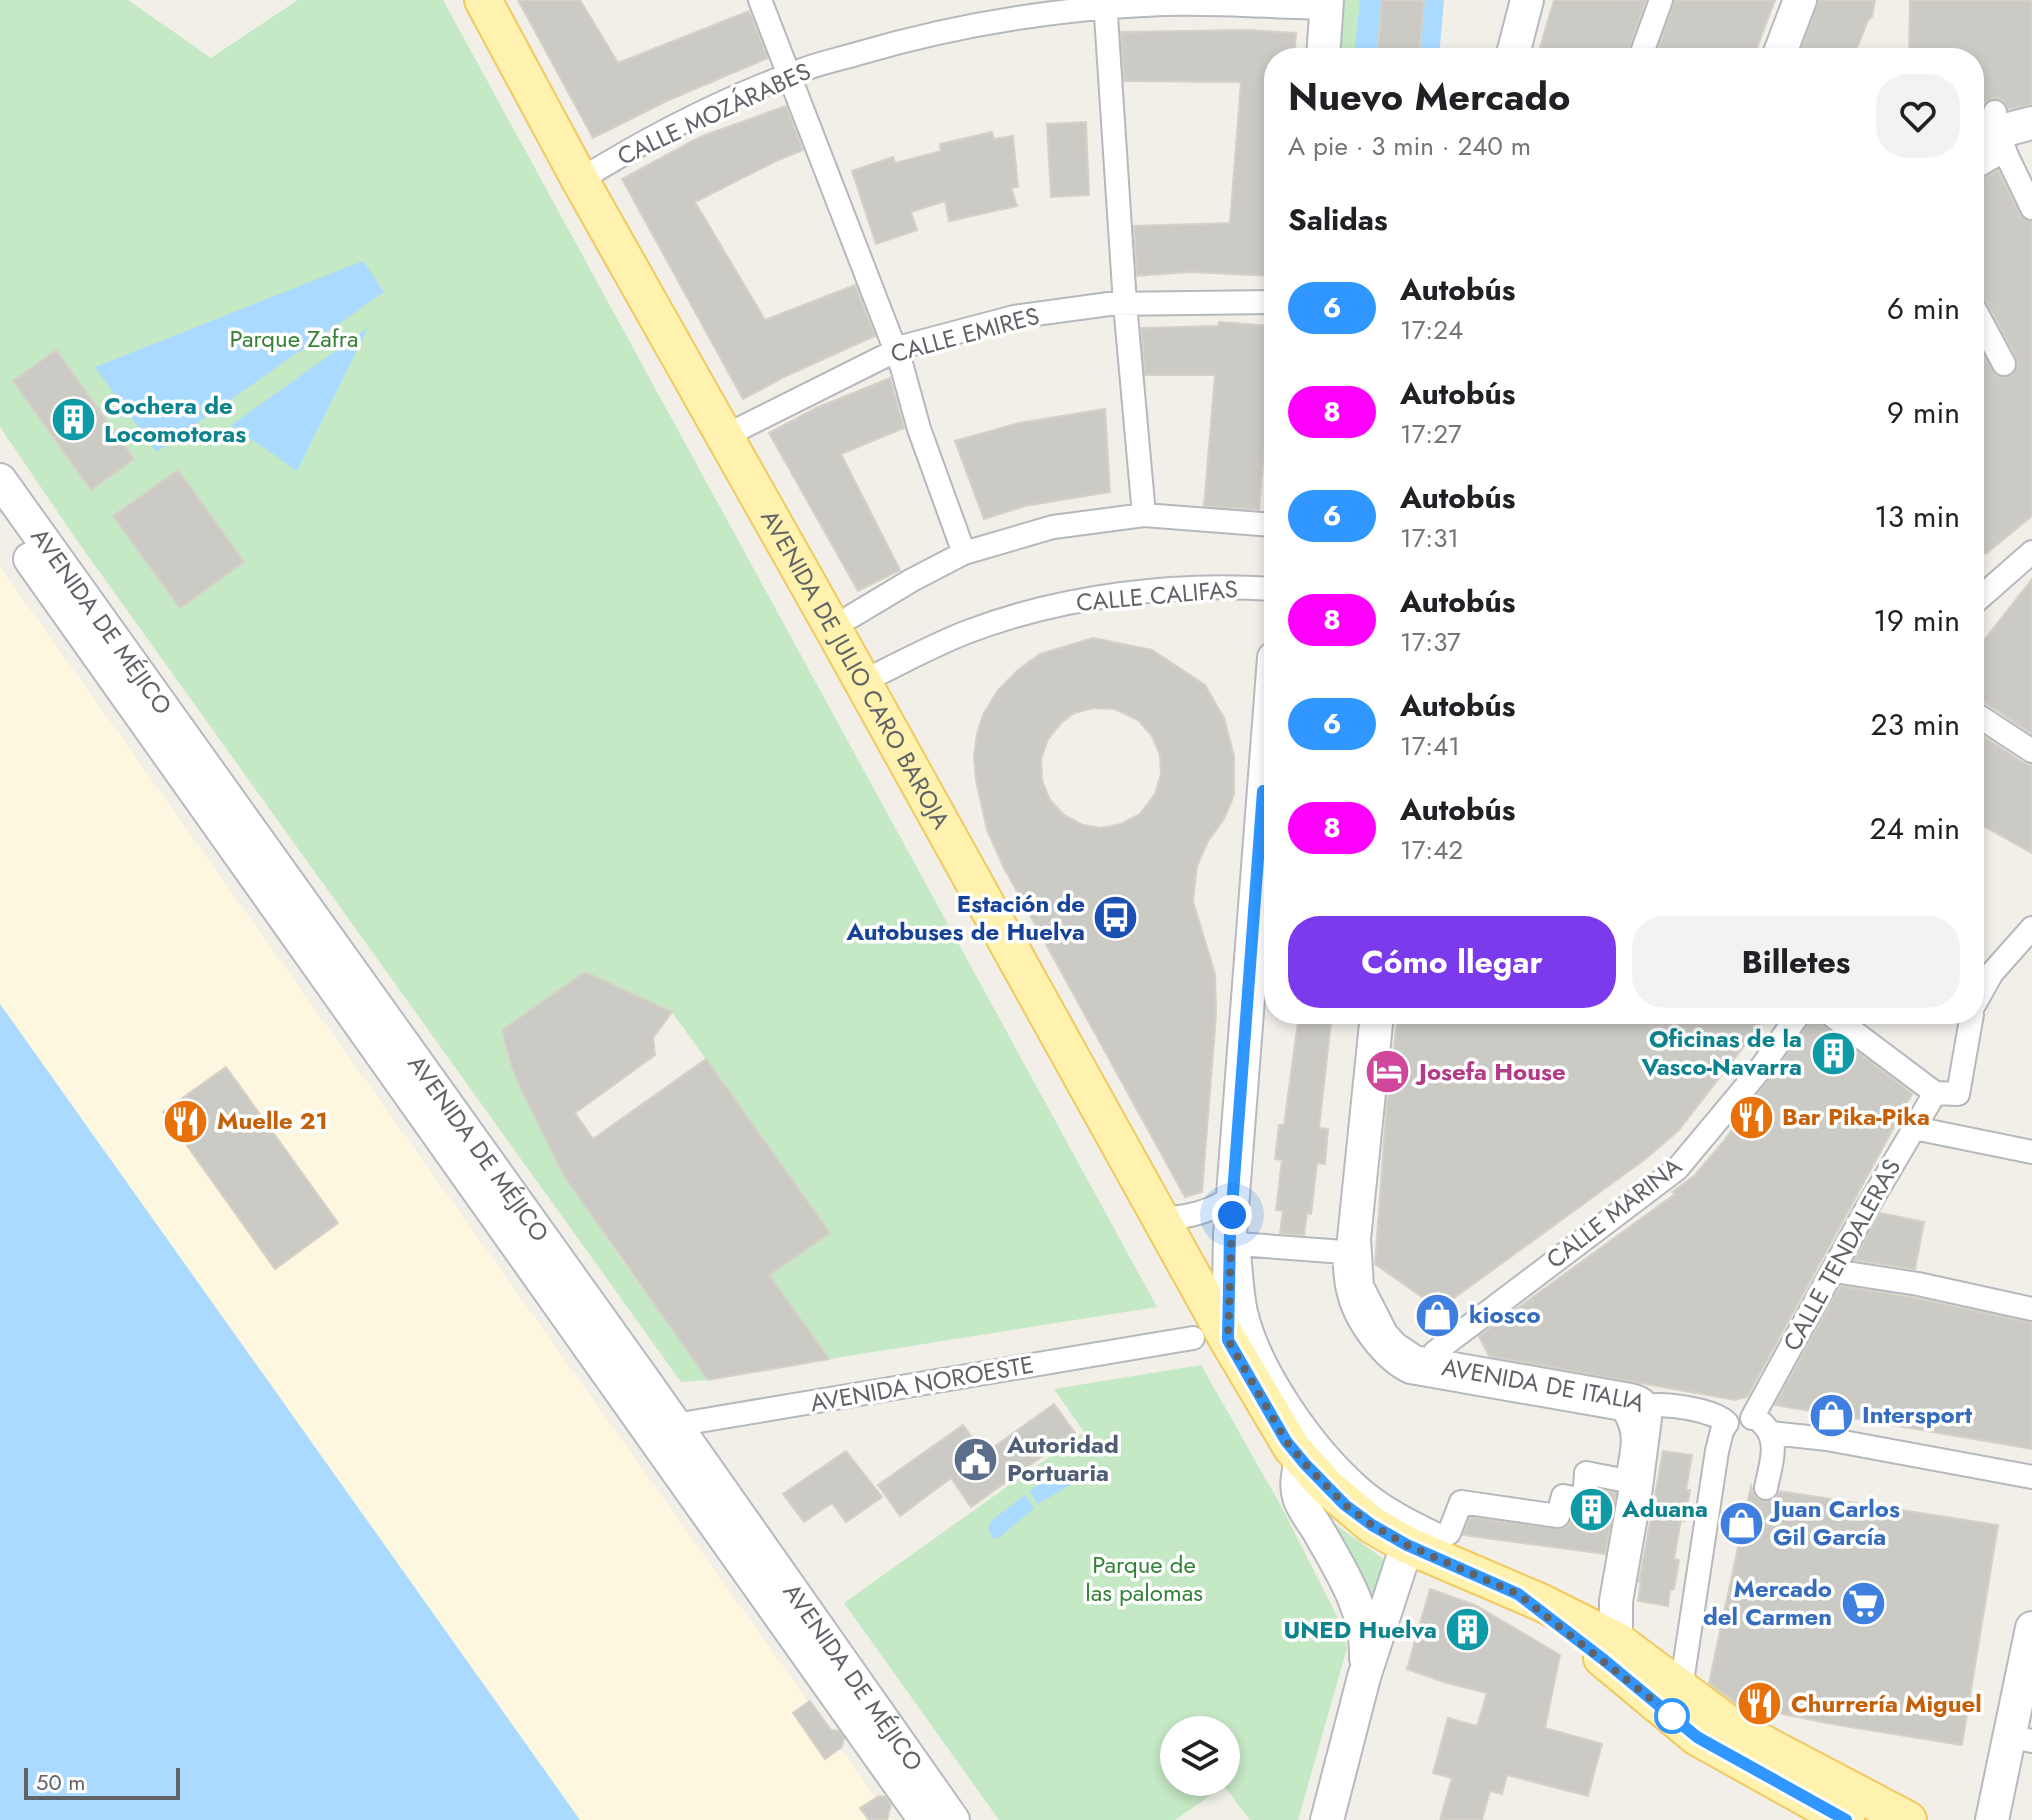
<!DOCTYPE html>
<html lang="es">
<meta charset="utf-8">
<style>
:root{--surface:#fff;--page:#f2f2f2;--text:#202124;--muted:#757577;--accent:#7c3aed}
body{margin:0;font-family:Jost,sans-serif;background:var(--page);color:var(--text);height:100vh;display:flex;flex-direction:column;font-size:30px;white-space:nowrap}
*{box-sizing:border-box;margin:0}
p{font-size:26px;color:var(--muted)}
.icon{flex:none;width:44px;height:44px;fill:none;stroke:currentColor;stroke-width:2;stroke-linecap:round;stroke-linejoin:round}
.map{position:relative;flex:1;overflow:hidden}
.panel{position:absolute;left:1264px;top:48px;width:720px;height:976px;display:flex;flex-direction:column;background:var(--surface);border-radius:32px;box-shadow:0 4px 12px #0003}
.panel>*{flex:none}
.badge{padding:0 16px;border-radius:26px;font-size:28px;line-height:52px}
.fabs{position:absolute;left:1160px;top:1716px;display:grid;gap:16px}
.fabs a{display:grid;place-items:center;width:80px;height:80px;border-radius:50%;background:var(--surface);box-shadow:0 4px 12px #0003;font-size:40px}
.scale{position:absolute;left:24px;bottom:20px;width:156px;box-sizing:border-box;padding-left:8px;border:4px solid #5f6368;border-top:0;font-size:22px;line-height:28px;white-space:nowrap;color:#5f6368;-webkit-text-stroke:6px #fff;paint-order:stroke}
.you{position:absolute;width:40px;height:40px;margin:-20px;border:6px solid #fff;border-radius:50%;background:#1a73e8;box-shadow:0 0 0 12px #1a73e833}
.map>.badge{position:absolute;translate:-50% -50%;box-shadow:0 0 0 4px #fff}
h2{padding:0 24px;font-size:30px;line-height:72px}
.round{display:grid;place-items:center;flex:none;width:84px;height:84px;border-radius:32px;background:var(--page)}
.head{display:flex;align-items:center;justify-content:space-between;height:136px;padding:0 24px}
h1{font-size:38px;font-weight:700;line-height:60px}
.button{display:flex;gap:16px;margin-top:auto;padding:16px 24px}
.button a{flex:1;height:92px;border-radius:32px;background:var(--accent);color:#fff;font-size:32px;font-weight:700;line-height:92px;text-align:center}
.button a+a{background:var(--page);color:var(--text)}
ul{padding:0;list-style:none}
li{display:flex;align-items:center;gap:24px;height:104px;padding:0 24px}
li div{flex:1}
li b{display:block;font-size:30px}
li em{font-style:normal}
li .badge{min-width:88px;font-weight:700;text-align:center}
.map>svg:first-child{display:block}
</style>
<div class="map">
<svg width="2032" height="1820" viewBox="0 0 2032 1820">
<rect width="100%" height="100%" fill="#f1efe8"/>
<path fill="#fef7e0" d="M0,567L780,1662L891,1820H580L180,1257L0,1004Z"/>
<path fill="#c5e8c5" fill-rule="evenodd" d="M0,0H128L211,58L298,0H443L1157,1307L829,1359L769,1275L830,1232L672,1012L585,972L514,1068C557,1183 638,1280 708,1380L681,1382L78,542L0,427Z
M1343,0H1362L1358,58H1338Z
M1201,1365L1281,1506L1339,1620L1347,1648L1298,1820H1250L1224,1786L1175,1820H999L844,1603L1084,1432L1054,1389ZM1174,1730H1226V1782H1174Z
M1318,1512L1388,1562L1372,1625Z"/>
<path fill="#aadaff" d="M1360,0H1382L1378,58H1354Z
M1423,0H1444L1439,58H1419Z
M363,261L384,292L156,452L95,367Z
M368,328L297,471L231,425Z
M0,1004L580,1820H0Z
M1069,1466L1079,1470L1081,1476L1077,1481L1038,1504L1029,1491Z
M1025,1495L1034,1508L1000,1537L994,1539L988,1529L991,1521Z"/>
<path fill="#cccac5" stroke="#d6d1c6" stroke-width="2" fill-rule="evenodd" d="M518,0H580L618,63L749,11L768,58L669,100L593,138Z
M1382,0H1424L1419,58H1377Z
M1554,0H1646L1626,58H1537Z
M1675,0H1775L1753,58H1655Z
M1819,0H1875L1872,17L1868,20L1853,58H1798Z
M1910,0H2032V105L2008,109L2003,100L1994,98L1983,104L1981,116L1974,117V58H1909Z
M1246,30L1296,33L1294,58H1274V276L1190,272L1137,276L1134,226L1230,223L1241,82L1124,81L1121,32Z
M786,106L803,150L776,161L695,202L765,320L855,285L875,336L786,376L743,399L622,179L700,137Z
M1086,122L1089,195L1051,197L1047,124Z
M992,132L994,139L1013,136L1018,187L1011,188L1017,206L949,221L945,201L911,212L917,230L876,244L852,171L893,157L895,163L941,151L940,144Z
M1998,170L2020,215L2032,222V516L1986,554L1984,552L1974,560V338L1996,375L2010,377L2018,365L2016,357L1986,301L1974,294V262L1981,259L1974,245V182Z
M1219,322L1274,326L1259,510L1204,506L1215,375H1145L1141,328L1218,326Z
M56,350L134,459L91,490L13,381Z
M890,378L904,428L841,454L900,570L858,591L769,433L816,408Z
M1105,409L1110,492L1025,506L984,519L955,441L1019,423Z
M178,470L244,562L180,608L113,516Z
M2032,579V734L1982,701L1974,699V653Z
M1093,638L1152,650L1205,685L1224,718L1234,756V795L1224,819L1208,841L1197,866L1193,901L1215,974L1216,1015L1202,1192L1185,1197L1003,866L987,830L976,780L974,757L977,734L983,715L998,690L1018,670L1040,654ZM1094,708L1115,709L1138,720L1152,736L1160,755L1161,774L1155,794L1140,814L1121,824L1101,828L1083,825L1064,815L1050,800L1042,780L1041,759L1048,739L1061,723L1074,713Z
M1974,730L2024,763L2032,765V853L1974,821Z
M585,972L672,1012L653,1038L655,1055L575,1113L593,1139L706,1059L830,1233L769,1275L829,1359L708,1380L564,1176L525,1097L512,1068L502,1030Z
M1299,1014H1332L1319,1128L1328,1129L1325,1164L1317,1163L1311,1214L1307,1213L1304,1235L1280,1233L1283,1211L1276,1210L1282,1160L1275,1159L1279,1125H1284Z
M1398,1014H1766L1758,1026L1763,1028L1752,1044L1748,1041L1678,1131L1644,1160L1439,1309L1375,1264L1387,1100Z
M1817,1020L1912,1094L1747,1397L1735,1400L1489,1356L1479,1336L1675,1194L1672,1192L1694,1176L1723,1142L1811,1021Z
M226,1067L338,1223L275,1269L163,1112Z
M1880,1213L1924,1222L1915,1269L1854,1260Z
M1840,1286L1910,1297L2032,1323V1449L1775,1405Z
M1054,1404L1075,1433L971,1507L951,1478L900,1516L878,1485L963,1425L984,1454Z
M846,1451L882,1497L846,1522L832,1503L804,1522L783,1494Z
M1663,1451L1692,1455L1686,1490H1690L1685,1521L1681,1520L1674,1559L1679,1560L1674,1589L1670,1590L1668,1606L1638,1601L1641,1582H1639Z
M1751,1486L1756,1498L1764,1502L1776,1498L1780,1491L1998,1525L1962,1745L1832,1724L1739,1705L1709,1683Z
M1599,1490L1616,1493L1605,1554L1463,1535L1470,1517L1562,1529L1569,1525L1573,1512L1588,1513L1595,1509Z
M1430,1589L1475,1605L1560,1655L1545,1728L1602,1744L1588,1796L1507,1775L1502,1794L1490,1791L1482,1820H1440L1452,1778L1433,1773L1448,1718L1477,1726L1487,1693L1447,1683L1407,1669Z
M810,1701L831,1730L839,1731L844,1738L842,1747L825,1759L793,1713Z
M879,1796L885,1797L891,1805L887,1820H869L860,1808Z"/>
<g fill="none" stroke-linecap="round" stroke-linejoin="round">
<defs>
<path id="street" d="M760,0L902,367L919,429L964,553L912,580L852,616
M1105,0L1125,304L1144,515L1274,525
M1640,58L1661,0
M1995,112V131L2032,208
M1974,168L2005,150
M580,180C649,137 725,98 802,70C820,63 840,59 860,53C959,24 1060,8 1163,4C1217,2 1272,7 1327,8
M1974,308L2004,364
M723,437L905,346L1014,317L1109,304L1274,302
M964,553L1053,527L1144,515
M1974,603L2032,552
M862,682C897,665 931,646 967,632C1061,596 1174,582 1274,589
M1974,713L2032,751
M1974,1005L1992,973L2032,928
M1830,1014L1935,1093
M1935,1093L1958,1094L1972,1014
M1914,1128L2032,1152
M1161,1219C1188,1217 1212,1212 1233,1196
M1238,1244L1344,1252C1345,1265 1345,1278 1348,1290C1354,1320 1383,1360 1410,1372L1622,1409C1640,1433 1631,1453 1627,1481L1586,1473L1584,1500L1563,1496L1558,1516L1461,1502L1449,1533L1442,1537C1413,1523 1382,1508 1358,1486C1313,1446 1260,1371 1246,1312C1241,1290 1241,1266 1238,1244Z
M1834,1271L1918,1284L2032,1309
M1435,1352L1677,1169L1758,1072L1799,1014
M1644,1407C1660,1401 1715,1410 1727,1423
M1752,1418L1867,1208L1935,1093
M1762,1423C1781,1441 1770,1466 1766,1488
M667,1432L675,1425L1193,1338
M1771,1433L1827,1439L2032,1477
M1669,1689L1678,1686L1683,1675L1717,1451L1722,1431L1727,1423
M2010,1737L2032,1741"/>
<g id="secondary">
<path d="M1323,58L1327,0"/>
<path d="M1512,58L1527,0"/>
<path d="M1778,58L1800,0"/>
<path d="M1974,138L2032,123"/>
<path id="s1" d="M0,480L648,1386L953,1820"/>
<path d="M30,559L925,1820"/>
<path id="s2" d="M1377,1014L1354,1239L1357,1287L1382,1336L1393,1348L1414,1362L1630,1400C1641,1402 1645,1407 1645,1418L1636,1487L1616,1601V1640"/>
<path d="M1228,1340L1230,1234L1274,658"/>
<path d="M1301,1459C1299,1471 1295,1485 1299,1497C1302,1508 1312,1520 1318,1530C1340,1569 1368,1611 1366,1658"/>
<path d="M1327,1820L1364,1677L1407,1545"/>
<path d="M1992,1820L2032,1628"/>
</g>
<g id="primary">
<path id="s3" d="M483,0L580,180L835,632L1228,1340L1292,1448L1327,1487L1372,1525L1407,1545L1540,1602L1616,1640L1734,1728L1908,1820"/>
<path d="M1602,1658L1697,1737L1846,1820"/>
</g>
</defs>
<use href="#street" stroke="#b5b8bc" stroke-width="26"/>
<use href="#secondary" stroke="#b6babf" stroke-width="36"/>
<use href="#primary" stroke="#f2c960" stroke-width="40"/>
<use href="#street" stroke="#fff" stroke-width="22"/>
<use href="#secondary" stroke="#fff" stroke-width="32"/>
<use href="#primary" stroke="#fff2af" stroke-width="36"/>
</g>
<g fill="none" stroke-linecap="round" stroke-linejoin="round">
<defs>
<path id="line" d="M1274,792L1263,791L1230,1234L1228,1340L1286,1441L1305,1464L1345,1505L1372,1525L1407,1545L1518,1594L1604,1660L1697,1737L1846,1820"/>
</defs>
<use href="#line" stroke="#fff" stroke-width="18"/>
<use href="#line" stroke="#2f97ff" stroke-width="12"/>
<path stroke="#5f6368" stroke-width="8" stroke-dasharray="0 14.4" d="M1232,1215L1228,1340L1286,1441L1305,1464L1345,1505L1372,1525L1407,1545L1518,1594L1679,1721L1672,1716"/>
</g>
<defs>
<symbol id="building-disc" viewBox="-11 -11 22 22"><circle r="9.5" fill="#0f9aa8" stroke="#fff"/><path d="M-4-6H4V6H1V3H-1V6H-4ZM-2.5-4.3h1.7v1.8h-1.7ZM.8-4.3h1.7v1.8H.8ZM-2.5-1h1.7V.8h-1.7ZM.8-1h1.7V.8H.8Z" fill="#fff"/></symbol>
<symbol id="bus-disc" viewBox="-11 -11 22 22"><circle r="9.5" fill="#1a4fb4" stroke="#fff"/><path d="M-5-6H5V4H4V6H2V4H-2V6H-4V4H-5ZM-3.5-4V0h7V-4ZM-3.5 1.2v1.5H-2V1.2ZM2 1.2v1.5H3.5V1.2Z" fill="#fff"/></symbol>
<symbol id="hotel-disc" viewBox="-11 -11 22 22"><circle r="9.5" fill="#d1479c" stroke="#fff"/><path d="M-6-4.5h1.5V1H6V5H4.5V3h-9V5H-6ZM-4 0a1.8 1.8 0 1 1 3.6 0ZM.5 0V-2.5h3Q6-2.5 6 0Z" fill="#fff"/></symbol>
<symbol id="restaurant-disc" viewBox="-11 -11 22 22"><circle r="9.5" fill="#e8710a" stroke="#fff"/><path d="M-5-6h1v4h1v-4h1v4h1v-4h1v5L-1.5 .5V6h-2V.5L-5-1ZM5-6V6H3V1.5H1.5Q1.5-4 5-6Z" fill="#fff"/></symbol>
<symbol id="shop-disc" viewBox="-11 -11 22 22"><circle r="9.5" fill="#3f7fe0" stroke="#fff"/><path d="M-5-2.5h2.3a2.7 3.5 0 0 1 5.4 0H5L5.5 6h-11ZM-1.5-2.5h3a1.5 2.3 0 0 0-3 0Z" fill="#fff"/></symbol>
<symbol id="civic-disc" viewBox="-11 -11 22 22"><circle r="9.5" fill="#5c6f8a" stroke="#fff"/><path d="M-.6-6.5H3V-4.5H.6V-3L4-1V1h2V6H-6V1h2V-1L-.6-3ZM-1.2 2.5V6h2.4V2.5Z" fill="#fff"/></symbol>
<symbol id="supermarket-disc" viewBox="-11 -11 22 22"><circle r="9.5" fill="#3f7fe0" stroke="#fff"/><path d="M-6-5.5h2.5l.6 2H6L4.5 2H-2.5L-4.4-4H-6ZM-1.5 3.2a1.3 1.3 0 1 0 .1 0ZM3 3.2a1.3 1.3 0 1 0 .1 0Z" fill="#fff"/></symbol>
</defs>
<g fill-rule="evenodd">
<use href="#building-disc" x="48" y="394" width="51" height="51"/>
<use href="#bus-disc" x="1090" y="892" width="51" height="51"/>
<use href="#building-disc" x="1808" y="1028" width="51" height="51"/>
<use href="#hotel-disc" x="1362" y="1046" width="51" height="51"/>
<use href="#restaurant-disc" x="1726" y="1092" width="51" height="51"/>
<use href="#restaurant-disc" x="160" y="1096" width="51" height="51"/>
<use href="#shop-disc" x="1412" y="1290" width="51" height="51"/>
<use href="#shop-disc" x="1806" y="1390" width="51" height="51"/>
<use href="#civic-disc" x="950" y="1434" width="51" height="51"/>
<use href="#building-disc" x="1566" y="1484" width="51" height="51"/>
<use href="#shop-disc" x="1716" y="1498" width="51" height="51"/>
<use href="#supermarket-disc" x="1838" y="1578" width="51" height="51"/>
<use href="#building-disc" x="1442" y="1604" width="51" height="51"/>
<use href="#restaurant-disc" x="1734" y="1678" width="51" height="51"/>
</g>
<circle fill="#fff" stroke="#2f97ff" stroke-width="4" cx="1672" cy="1716" r="16"/>
<g text-anchor="middle" stroke-width="7" stroke-linejoin="round" paint-order="stroke">
<g font-size="24" fill="#5f6368" stroke="#fff">
<text transform="translate(714 114) rotate(-25)" y="8">CALLE MOZÁRABES</text>
<text transform="translate(965 335) rotate(-15)" y="8">CALLE EMIRES</text>
<text transform="translate(1157 596) rotate(-5)" y="8">CALLE CALIFAS</text>
<text dy="8" stroke="none"><textPath href="#s1" startOffset="174">AVENIDA DE MÉJICO</textPath></text>
<text dy="8" stroke="none"><textPath href="#s3" startOffset="766">AVENIDA DE JULIO CARO BAROJA</textPath></text>
<text dy="8" stroke="none"><textPath href="#s1" startOffset="822">AVENIDA DE MÉJICO</textPath></text>
<text transform="translate(1614 1213) rotate(-38)" y="8">CALLE MARINA</text>
<text transform="translate(1842 1255) rotate(-61)" y="8">CALLE TENDALERAS</text>
<text transform="translate(922 1384) rotate(-10)" y="8">AVENIDA NOROESTE</text>
<text dy="8" stroke="none"><textPath href="#s2" startOffset="502">AVENIDA DE ITALIA</textPath></text>
<text dy="8" stroke="none"><textPath href="#s1" startOffset="1470">AVENIDA DE MÉJICO</textPath></text>
</g>
<g font-size="24" fill="#348238" stroke="#fff">
<text x="294" y="347">Parque Zafra</text>
<text x="1144" y="1573">Parque de<tspan x="1144" dy="28">las palomas</tspan></text>
</g>
<g font-size="24" font-weight="bold" fill="#0d838f" stroke="#fff" text-anchor="start">
<text x="104" y="414">Cochera de<tspan x="104" dy="28">Locomotoras</tspan></text>
<text x="1802" y="1047" text-anchor="end">Oficinas de la<tspan x="1802" dy="28">Vasco-Navarra</tspan></text>
<text x="1622" y="1517">Aduana</text>
<text x="1437" y="1638" text-anchor="end">UNED Huelva</text>
</g>
<g font-size="24" font-weight="bold" fill="#164399" stroke="#fff" text-anchor="end">
<text x="1085" y="912">Estación de<tspan x="1085" dy="28">Autobuses de Huelva</tspan></text>
</g>
<g font-size="24" font-weight="bold" fill="#b23c85" stroke="#fff" text-anchor="start">
<text x="1419" y="1080">Josefa House</text>
</g>
<g font-size="24" font-weight="bold" fill="#c56008" stroke="#fff" text-anchor="start">
<text x="1782" y="1125">Bar Pika-Pika</text>
<text x="217" y="1129">Muelle 21</text>
<text x="1791" y="1712">Churrería Miguel</text>
</g>
<g font-size="24" font-weight="bold" fill="#366cbe" stroke="#fff" text-anchor="start">
<text x="1469" y="1323">kiosco</text>
<text x="1862" y="1423">Intersport</text>
<text x="1773" y="1517">Juan Carlos<tspan x="1773" dy="28">Gil García</tspan></text>
<text x="1832" y="1597" text-anchor="end">Mercado<tspan x="1832" dy="28">del Carmen</tspan></text>
</g>
<g font-size="24" font-weight="bold" fill="#4e5e75" stroke="#fff" text-anchor="start">
<text x="1007" y="1453">Autoridad<tspan x="1007" dy="28">Portuaria</tspan></text>
</g>
</g>
</svg>
<div class="fabs">
<a><svg class="icon" aria-label="layers" viewBox="0 0 24 24"><path d="M12 4l9 5-9 5-9-5zM3 14l9 5 9-5"/></svg></a>
</div>
<div class="scale">50 m</div>
<div class="you" style="left:1232px;top:1215px"></div>
<section class="panel">
<div class="head"><div><h1>Nuevo Mercado</h1><p>A pie · 3 min · 240 m</p></div><a class="round"><svg class="icon" aria-label="heart" viewBox="0 0 24 24"><path d="M12 20l-8-8c-3-5 5-10 8-4 3-6 11-1 8 4z"/></svg></a></div>
<h2>Salidas</h2>
<ul>
<li><span class="badge" style="background:#2f97ff;color:#fff">6</span><div><b>Autobús</b><p>17:24</p></div><em>6 min</em></li>
<li><span class="badge" style="background:#f0f;color:#fff">8</span><div><b>Autobús</b><p>17:27</p></div><em>9 min</em></li>
<li><span class="badge" style="background:#2f97ff;color:#fff">6</span><div><b>Autobús</b><p>17:31</p></div><em>13 min</em></li>
<li><span class="badge" style="background:#f0f;color:#fff">8</span><div><b>Autobús</b><p>17:37</p></div><em>19 min</em></li>
<li><span class="badge" style="background:#2f97ff;color:#fff">6</span><div><b>Autobús</b><p>17:41</p></div><em>23 min</em></li>
<li><span class="badge" style="background:#f0f;color:#fff">8</span><div><b>Autobús</b><p>17:42</p></div><em>24 min</em></li>
</ul>
<div class="button"><a>Cómo llegar</a><a>Billetes</a></div>
</section>
</div>
